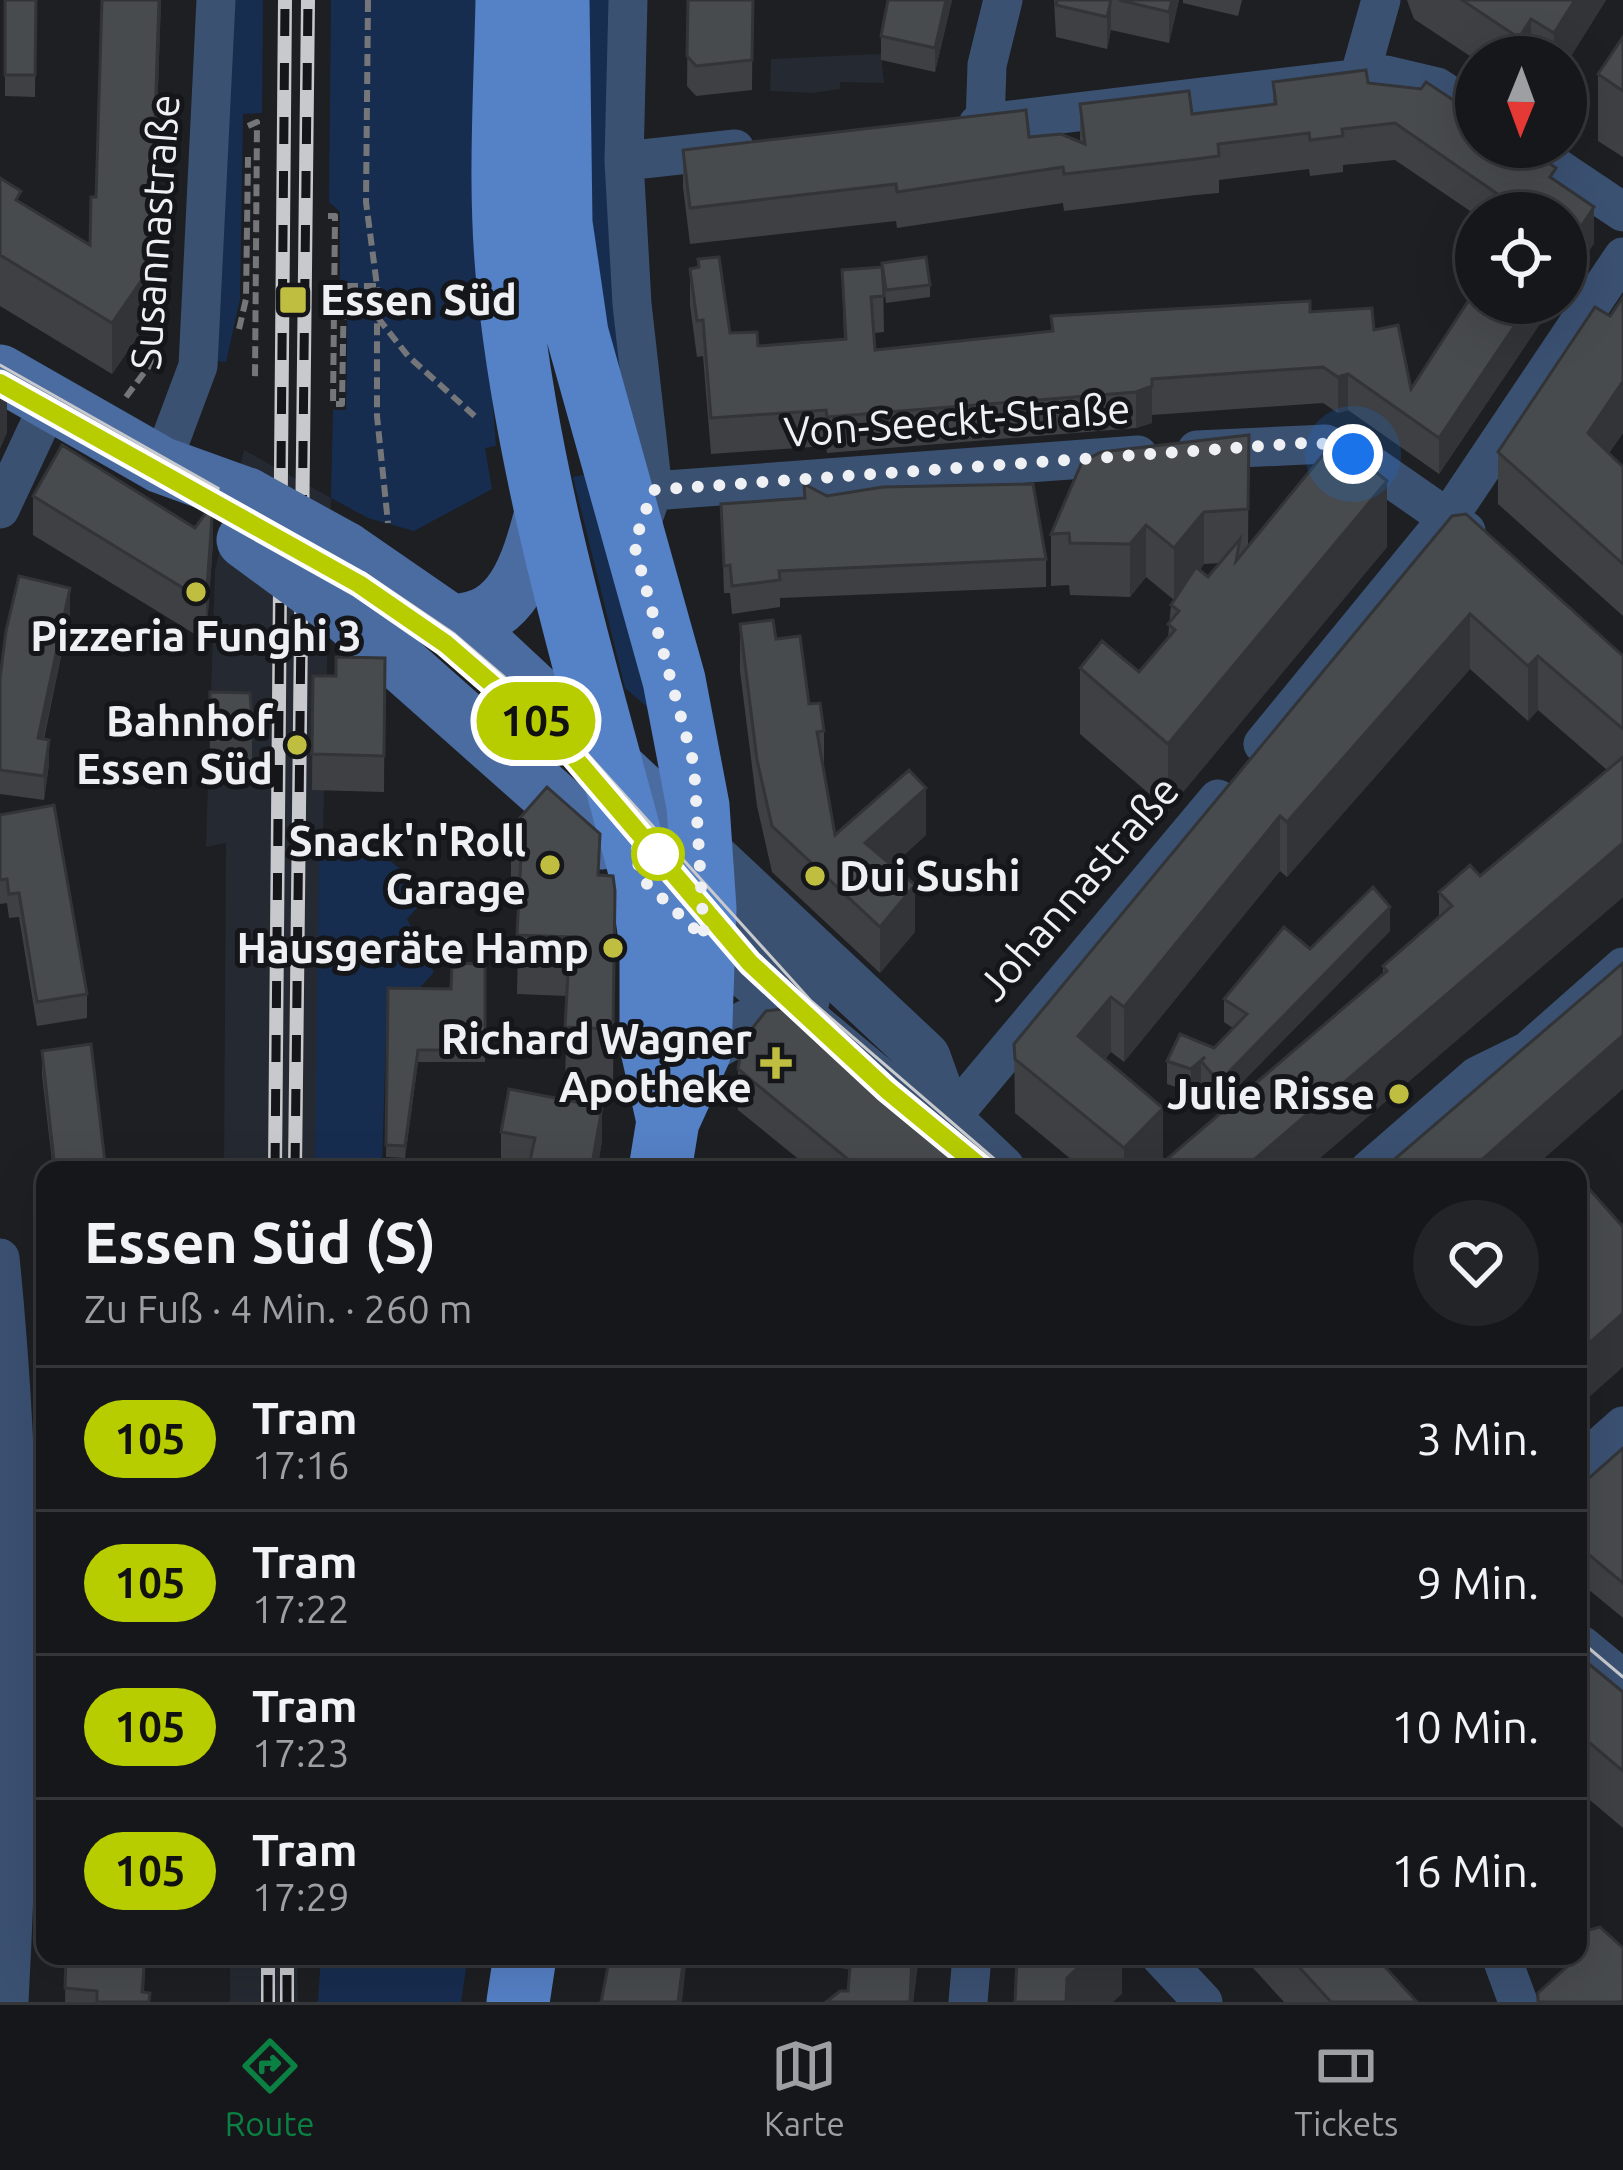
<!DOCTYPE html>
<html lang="de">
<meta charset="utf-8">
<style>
:root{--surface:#16171a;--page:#232427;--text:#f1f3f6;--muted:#9e9fa2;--line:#353639;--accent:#0b8043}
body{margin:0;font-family:Ubuntu,sans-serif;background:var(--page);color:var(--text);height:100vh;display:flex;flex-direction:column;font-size:45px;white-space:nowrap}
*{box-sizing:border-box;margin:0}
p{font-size:39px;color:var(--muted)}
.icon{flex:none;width:66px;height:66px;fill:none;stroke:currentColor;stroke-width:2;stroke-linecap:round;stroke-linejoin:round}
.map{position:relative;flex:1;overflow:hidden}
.sheet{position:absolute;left:36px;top:1161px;width:1551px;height:804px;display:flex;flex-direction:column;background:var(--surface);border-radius:24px;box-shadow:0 12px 48px #0002,0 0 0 3px var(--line)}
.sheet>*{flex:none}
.badge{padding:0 24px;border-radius:39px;font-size:42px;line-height:78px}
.needle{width:78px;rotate:181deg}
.fabs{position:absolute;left:1455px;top:36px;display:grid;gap:24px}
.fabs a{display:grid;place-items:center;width:132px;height:132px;border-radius:50%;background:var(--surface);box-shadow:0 12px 48px #0002,0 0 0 3px var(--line);font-size:60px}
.you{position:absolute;width:60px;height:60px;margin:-30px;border:9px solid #fff;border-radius:50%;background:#1a73e8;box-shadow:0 0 0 18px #1a73e833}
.map>.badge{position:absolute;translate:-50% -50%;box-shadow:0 0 0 6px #fff}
.round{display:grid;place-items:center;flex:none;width:126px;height:126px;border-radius:63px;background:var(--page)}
.headline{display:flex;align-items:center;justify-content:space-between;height:204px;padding:0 48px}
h1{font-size:57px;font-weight:600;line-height:90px}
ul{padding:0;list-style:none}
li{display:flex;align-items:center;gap:36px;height:144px;padding:0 48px;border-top:3px solid var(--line)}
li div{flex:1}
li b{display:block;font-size:45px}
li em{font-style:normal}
li .badge{min-width:132px;font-weight:700;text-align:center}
.menu{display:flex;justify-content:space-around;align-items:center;height:168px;border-top:3px solid var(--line);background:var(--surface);font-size:33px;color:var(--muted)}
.menu a{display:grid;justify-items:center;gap:6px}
.menu .on{color:var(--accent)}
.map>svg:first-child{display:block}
</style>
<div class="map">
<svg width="1623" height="2002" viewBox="0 0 1623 2002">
<rect width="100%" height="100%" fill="#1d1f22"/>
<path fill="#252a32" d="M881,54L884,83L840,82V89L812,93L770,91L771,59Z
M244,450L331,498L315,1170H224L226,843L206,847L215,570Z
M230,1956H297L298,2002H230Z"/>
<path fill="#172d50" d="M231,0H263L262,113L243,114L240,299L226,362L217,361Z
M331,0H485L478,224L496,446L485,448L492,489L414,531L368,518L331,498L333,410H346L348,281H340V212L329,202Z
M573,0H612L629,413L589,281Z
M593,473L665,722L625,688L573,477Z
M319,855L385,857L431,893L407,919L434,972L409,1000H387L382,1170H315Z
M321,1956H468L461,2002H318Z"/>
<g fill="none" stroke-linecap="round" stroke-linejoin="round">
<path stroke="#747679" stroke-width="6" stroke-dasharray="12 6" stroke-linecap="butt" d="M368,0L366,202L377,286V416L388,523
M248,126L257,122L255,378H259
M328,216H335L333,404H342L344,286H377
M378,318L408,356L478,419
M239,329L246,299L248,157
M126,397L161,350"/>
<path stroke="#3b5172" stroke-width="21" d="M720,900L819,1003"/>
<path stroke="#3b5172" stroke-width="39" d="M628,0L624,161L632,304L653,491L644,516
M1359,78L1381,0
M978,124L1386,75L1437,87L1476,113
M985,124L987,65L1003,0
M1526,147L1623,212
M624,161L735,149
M1197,450L1326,444L1374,467L1466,531
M161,465L198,366L216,0
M653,491L1138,455
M0,509L50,402
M1263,744L1448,518L1623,257
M948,1121L1218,799
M1369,1170L1477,1076L1528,1051L1623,967
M0,1258C25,1505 22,1754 9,2002
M1578,1466L1623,1426
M1160,1956L1203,2002
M1501,1956L1518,2002
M968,2002L972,1956"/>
<path stroke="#3b5172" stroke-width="51" d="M701,847L925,1057L948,1121
M704,938L887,1090L948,1121L1000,1170
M700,1051L748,1025L795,1017
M1578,1650L1623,1687"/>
<path stroke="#4a6ca1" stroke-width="57" d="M0,373L161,465L247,496
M345,550L490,650L701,847
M343,612L601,841
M452,622C519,623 532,552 546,502"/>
<path stroke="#5581c6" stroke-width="63" d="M507,0C505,97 498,196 509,292C530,491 591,687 642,879L651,948V1045L668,1121
M558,0L561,223L577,333L674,680L698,806L705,909L700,1051L668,1121L660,1170
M518,2002L525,1956"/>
<path stroke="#c8c9cc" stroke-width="3" d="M0,365L345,560L453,633L564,728L811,1001L1007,1170
M1578,1639L1623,1677"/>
<defs>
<path id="rail" d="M275,1170L285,0
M295,1170L308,0
M268,2002V1956
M287,2002V1956"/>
</defs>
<use href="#rail" stroke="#c8c9cc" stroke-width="14"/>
<use href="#rail" stroke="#141619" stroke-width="9" stroke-dasharray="27" stroke-linecap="butt"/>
<path stroke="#4a6ca1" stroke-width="57" d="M247,496L345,550
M245,540L343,612"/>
</g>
<path fill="#3e4043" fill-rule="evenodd" d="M5,0H36L35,97L5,96Z
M102,0H161L150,319L112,374L0,306V178L21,204L90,245L96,197Z
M688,0H753L752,90L696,96L687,86Z
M888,0H952L935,72L881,60V36Z
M1054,0H1179L1169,43L1111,30L1107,49L1056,37Z
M1183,0H1242L1238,16L1183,3Z
M1407,0H1606L1566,64V57H1476V60L1414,19Z
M1623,37V157L1598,141V74Z
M1273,82L1368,83L1556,181L1594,244L1566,213H1476V215L1395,160L1343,165V172L1310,176L1309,169L1219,180V193L1196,195L1064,211L1063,203L897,228L896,221L690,244L683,187V150L1029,137L1080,142V104L1192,114L1273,105Z
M690,269L730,333L758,346L844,340L842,270L930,285V297L886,303L883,278L884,332L874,333L875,350L1051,331V316L1310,312L1374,330L1411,389L1476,303H1554L1439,474L1348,410L1338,413L1323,403L1152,415V423L1136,428L827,453L826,446L711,454L703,356L697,357L690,305Z
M1623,297V433L1609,453L1623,467V616L1498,504V452L1610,316Z
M1249,435L1248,546L1387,547L1168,810L1080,734V668L1139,672L1168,638L1171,605L1174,600L1146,577L1130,597L1070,595L1069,585L1051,586V534ZM1220,563L1208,577L1200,570L1204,564Z
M804,484L827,496L1046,559V587L780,598V607L732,614L730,593H724L721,504L804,498Z
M33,496L213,542L206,641L33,535Z
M1452,516L1623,656V897L1306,1170H1084L1015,1113L1014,1044ZM1470,669L1528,721L1538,710L1607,770L1480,876L1439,892V918L1383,966V974L1163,1162L1105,1059L1111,1052L1124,1062L1280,871L1287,877Z
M70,613L44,739L49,764L44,800L0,794V678Z
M740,624L776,639L824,731V775L835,835H926L892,866L915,932L880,973L772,872L757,806L740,671Z
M385,658L384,792L312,790L313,676H336Z
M210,692L252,724V760H210Z
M0,815L87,994V1018L37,1026L19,917L9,918L7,903L0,904Z
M511,828L600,875L615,891L613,1088L565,1086L567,996L517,994L519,894L511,887Z
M1390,931L1219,1106L1201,1084L1191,1092L1167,1084V1061L1214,1048L1233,1028L1224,1022V999L1310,949Z
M485,964V1062H418L405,1158L386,1157L388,988L451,989Z
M42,1051L106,1170H53L42,1075Z
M738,1069L975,1170H812L738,1110Z
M501,1132L602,1141L597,1170H527L501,1165Z
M1623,1448V1618L1588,1589L1578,1577V1488Z
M1578,1655L1623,1692V1828L1578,1790Z
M66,1956L145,1970L144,1992L150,2002H65Z
M840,1956H919L913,2002L848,1991L850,1969L840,1968Z
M1242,1956H1375L1417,2002H1284Z"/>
<path fill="#323437" d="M159,0H161L150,319L112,374V323Z
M946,0H952L935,72V48Z
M1111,0V30L1107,49V17Z
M1172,0H1179L1169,43V12Z
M1575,0H1606L1566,64V57H1554V33Z
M1531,19V57H1519V38Z
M1594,207V244L1566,285V249Z
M1530,303H1554L1439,474V438Z
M1348,374V410L1338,413V377Z
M1623,381V433L1588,484V433Z
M1152,386V423L1136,428V392Z
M7,388V433L0,449V404Z
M1387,481V547L1168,810V744Z
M213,503V542L206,641V602Z
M1204,512V564L1174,600V548Z
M1146,525V577L1130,597V544Z
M70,588V613L38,763V738Z
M1470,614V669L1287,877V822Z
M1538,656V710L1528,721V666Z
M49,740V764L44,800V776Z
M926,788V835L865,890V843Z
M1280,816V871L1124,1062V1007Z
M1623,843V897L1306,1170H1242Z
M915,885V932L880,973V927Z
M1390,907V931L1219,1106V1082Z
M1111,997V1052L1078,1091V1036Z
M1623,1035V1089L1531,1170H1470Z
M418,1050V1062L405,1158V1146Z
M1201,1061V1084L1191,1092V1069Z
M602,1107V1141L597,1170H591Z
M1163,1108V1163L1156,1170H1124V1148Z
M1623,1313V1367L1578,1407V1353Z
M684,1956H687L682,2002H678Z
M912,1956H919L913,2002H910Z
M1091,1956H1122V1994L1113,2002H1066L1067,1978Z"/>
<path fill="#484b4e" stroke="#323437" stroke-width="3" d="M5,0H36L35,75H5Z
M102,0H159L150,268L112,323L0,255V178L21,191L16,200L90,245L91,197H96Z
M688,0H753L752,60L696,66L687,56Z
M888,0H946L935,48L881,36Z
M1057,0H1111L1107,17L1056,5Z
M1119,0H1172L1169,12Z
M1462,0H1575L1554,33L1531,19L1519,38Z
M1623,37V91L1598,74Z
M1366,70L1368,83L1421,89L1426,82L1476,115V147H1524L1556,168L1550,177L1594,207L1566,249V213H1525L1395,123L1342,129L1343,136L1310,140L1309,133L1218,144L1219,156L1196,159L1064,174L1063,167L897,192L896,184L690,208L683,150L1026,110L1029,137L1061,134L1085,144L1080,104L1189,91L1192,114L1276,104L1273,82Z
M719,257L730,333L757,332L758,346L846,339L842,270L882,267L884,296L871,297L875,350L1053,331L1051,316L1310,301V312L1372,308L1374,330L1398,325L1411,389L1476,289V303H1530L1439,438L1348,374L1338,377L1323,367L1152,379V386L1136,392L827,417L826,410L711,418L703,320L697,321L690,269L699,267L698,259Z
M926,257L930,285L886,290L882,263Z
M1623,297V381L1588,433L1623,467V564L1498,452L1595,307L1610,316Z
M0,384L7,388L0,404Z
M1249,435L1248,509L1204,512L1174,548L1146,525L1130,544L1070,543L1069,533L1051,534L1082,462L1101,452Z
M1336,439L1387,481L1168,744L1080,668L1102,641L1139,672L1175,630L1168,624L1179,611L1171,605L1196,567L1208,577L1240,539L1236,561Z
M62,445L195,528L213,503L206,602L33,496Z
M804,484L827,496L883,487L1033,484L1046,559L779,571L780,580L732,586L730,565L724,566L721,504L805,498Z
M1466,514L1623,656V729L1538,656L1528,666L1470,614L1287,822L1280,816L1124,1007L1111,997L1078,1036L1163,1108L1124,1148L1015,1059L1014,1044L1452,516Z
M19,576L70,588L38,738L49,740L44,776L0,770V678L6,631Z
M773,620L776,639L800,636L809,704L820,703L824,731L817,732L835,835L909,770L926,788L865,843L915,885L880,927L772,826L757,760L740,624Z
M336,657L385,658L384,756L312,754L313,676H336Z
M210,692L250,693L252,724H210Z
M1623,757V843L1242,1170H1154L1387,971L1383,966L1452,906L1439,892L1470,865L1480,876Z
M547,787L600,834L598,875L613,876L615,891L613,1029L565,1027L570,937L517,935L522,838L511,828Z
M54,805L87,994L37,1002L19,893L9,894L7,879L0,880V815Z
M1373,887L1390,907L1219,1082L1201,1061L1205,1057L1191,1069L1167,1061L1180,1034L1214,1048L1247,1014L1224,999L1284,927L1310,949Z
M452,963L485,964V1050H418L405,1146L386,1145L388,988L451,989Z
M1623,963V1035L1470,1170H1382Z
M782,1009L975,1170H861L738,1069L743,1040L766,1011Z
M91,1044L106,1170H55L42,1051Z
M509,1089L602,1107L591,1170H528L535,1138L501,1132Z
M1583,1182L1622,1226L1623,1225V1313L1578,1353V1186Z
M1623,1448V1583L1588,1554L1578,1542V1488Z
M1578,1655L1623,1692V1771L1578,1733Z
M1600,1927L1623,1948V2000L1620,2002H1538V1993L1570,1964L1563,1956H1578V1941L1589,1930Z
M66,1956H145L142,1992L150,1993L149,2002H97V1991L65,1988Z
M610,1956H684L678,2002H601Z
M851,1956H912L910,2002H826L840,1991H848Z
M1017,1956H1091L1067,1978L1066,2002H1015Z
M1289,1956H1375L1417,2002H1331Z"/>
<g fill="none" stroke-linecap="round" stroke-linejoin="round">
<defs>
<path id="line" d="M0,383L359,584L446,644L567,749L750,963L887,1090L984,1170"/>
</defs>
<use href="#line" stroke="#fff" stroke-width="27"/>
<use href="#line" stroke="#b7cd00" stroke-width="18"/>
<path stroke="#eff0f3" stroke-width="12" stroke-dasharray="0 21.6" d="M658,854L634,847L642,879L704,938L694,765L634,544L653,490L1303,443L1326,444L1353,454"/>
</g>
<g fill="#bfbe41" stroke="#141619" stroke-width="4.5">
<rect x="278" y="285" width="30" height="30" rx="6"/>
<circle cx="196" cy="592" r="12"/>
<circle cx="297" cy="745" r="12"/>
<circle cx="550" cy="865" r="12"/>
<circle cx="815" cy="876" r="12"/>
<circle cx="613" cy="948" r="12"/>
<path d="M770 1045h12v12h12v12h-12v12h-12v-12h-12v-12h12z"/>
<circle cx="1399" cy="1094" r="12"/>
</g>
<circle fill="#fff" stroke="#b7cd00" stroke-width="6" cx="658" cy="854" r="24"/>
<g text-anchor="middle" stroke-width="10" stroke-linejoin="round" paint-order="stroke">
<g font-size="42" fill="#eff0f3" stroke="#141619">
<text transform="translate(155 232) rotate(-86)" y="15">Susannastraße</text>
<text transform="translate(957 420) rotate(-4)" y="15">Von-Seeckt-Straße</text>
<text transform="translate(1078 888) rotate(-49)" y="15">Johannastraße</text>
</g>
<g font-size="42" font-weight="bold" fill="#eff0f3" stroke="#141619" text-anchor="end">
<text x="320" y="315" text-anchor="start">Essen Süd</text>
<text x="196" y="651" text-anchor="middle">Pizzeria Funghi 3</text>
<text x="273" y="736">Bahnhof<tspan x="273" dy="48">Essen Süd</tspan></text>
<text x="526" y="856">Snack'n'Roll<tspan x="526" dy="48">Garage</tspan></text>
<text x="839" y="891" text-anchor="start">Dui Sushi</text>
<text x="589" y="963">Hausgeräte Hamp</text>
<text x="752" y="1054">Richard Wagner<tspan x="752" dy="48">Apotheke</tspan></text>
<text x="1375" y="1109">Julie Risse</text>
</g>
</g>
</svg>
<div class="fabs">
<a><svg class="needle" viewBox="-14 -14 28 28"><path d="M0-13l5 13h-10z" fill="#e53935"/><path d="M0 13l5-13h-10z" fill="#9e9fa2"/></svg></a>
<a><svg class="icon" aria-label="locate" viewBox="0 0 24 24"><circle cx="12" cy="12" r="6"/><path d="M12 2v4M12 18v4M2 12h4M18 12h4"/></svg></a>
</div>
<div class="you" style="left:1353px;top:454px"></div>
<b class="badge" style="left:536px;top:721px;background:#b7cd00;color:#111">105</b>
<section class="sheet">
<div class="headline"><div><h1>Essen Süd (S)</h1><p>Zu Fuß · 4 Min. · 260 m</p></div><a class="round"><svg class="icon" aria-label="heart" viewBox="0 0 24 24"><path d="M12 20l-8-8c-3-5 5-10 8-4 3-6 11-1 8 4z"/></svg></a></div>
<ul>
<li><span class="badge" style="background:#b7cd00;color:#111">105</span><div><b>Tram</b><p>17:16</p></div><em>3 Min.</em></li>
<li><span class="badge" style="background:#b7cd00;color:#111">105</span><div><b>Tram</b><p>17:22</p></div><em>9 Min.</em></li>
<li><span class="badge" style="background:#b7cd00;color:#111">105</span><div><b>Tram</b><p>17:23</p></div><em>10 Min.</em></li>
<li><span class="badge" style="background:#b7cd00;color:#111">105</span><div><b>Tram</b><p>17:29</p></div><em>16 Min.</em></li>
</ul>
</section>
</div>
<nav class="menu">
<a class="on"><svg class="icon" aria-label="directions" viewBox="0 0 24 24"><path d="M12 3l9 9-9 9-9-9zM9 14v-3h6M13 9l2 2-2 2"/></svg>Route</a>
<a><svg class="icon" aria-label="map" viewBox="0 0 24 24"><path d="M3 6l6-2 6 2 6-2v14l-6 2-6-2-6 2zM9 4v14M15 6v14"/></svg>Karte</a>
<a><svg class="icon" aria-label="tickets" viewBox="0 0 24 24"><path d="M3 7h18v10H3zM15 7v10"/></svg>Tickets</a>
</nav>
